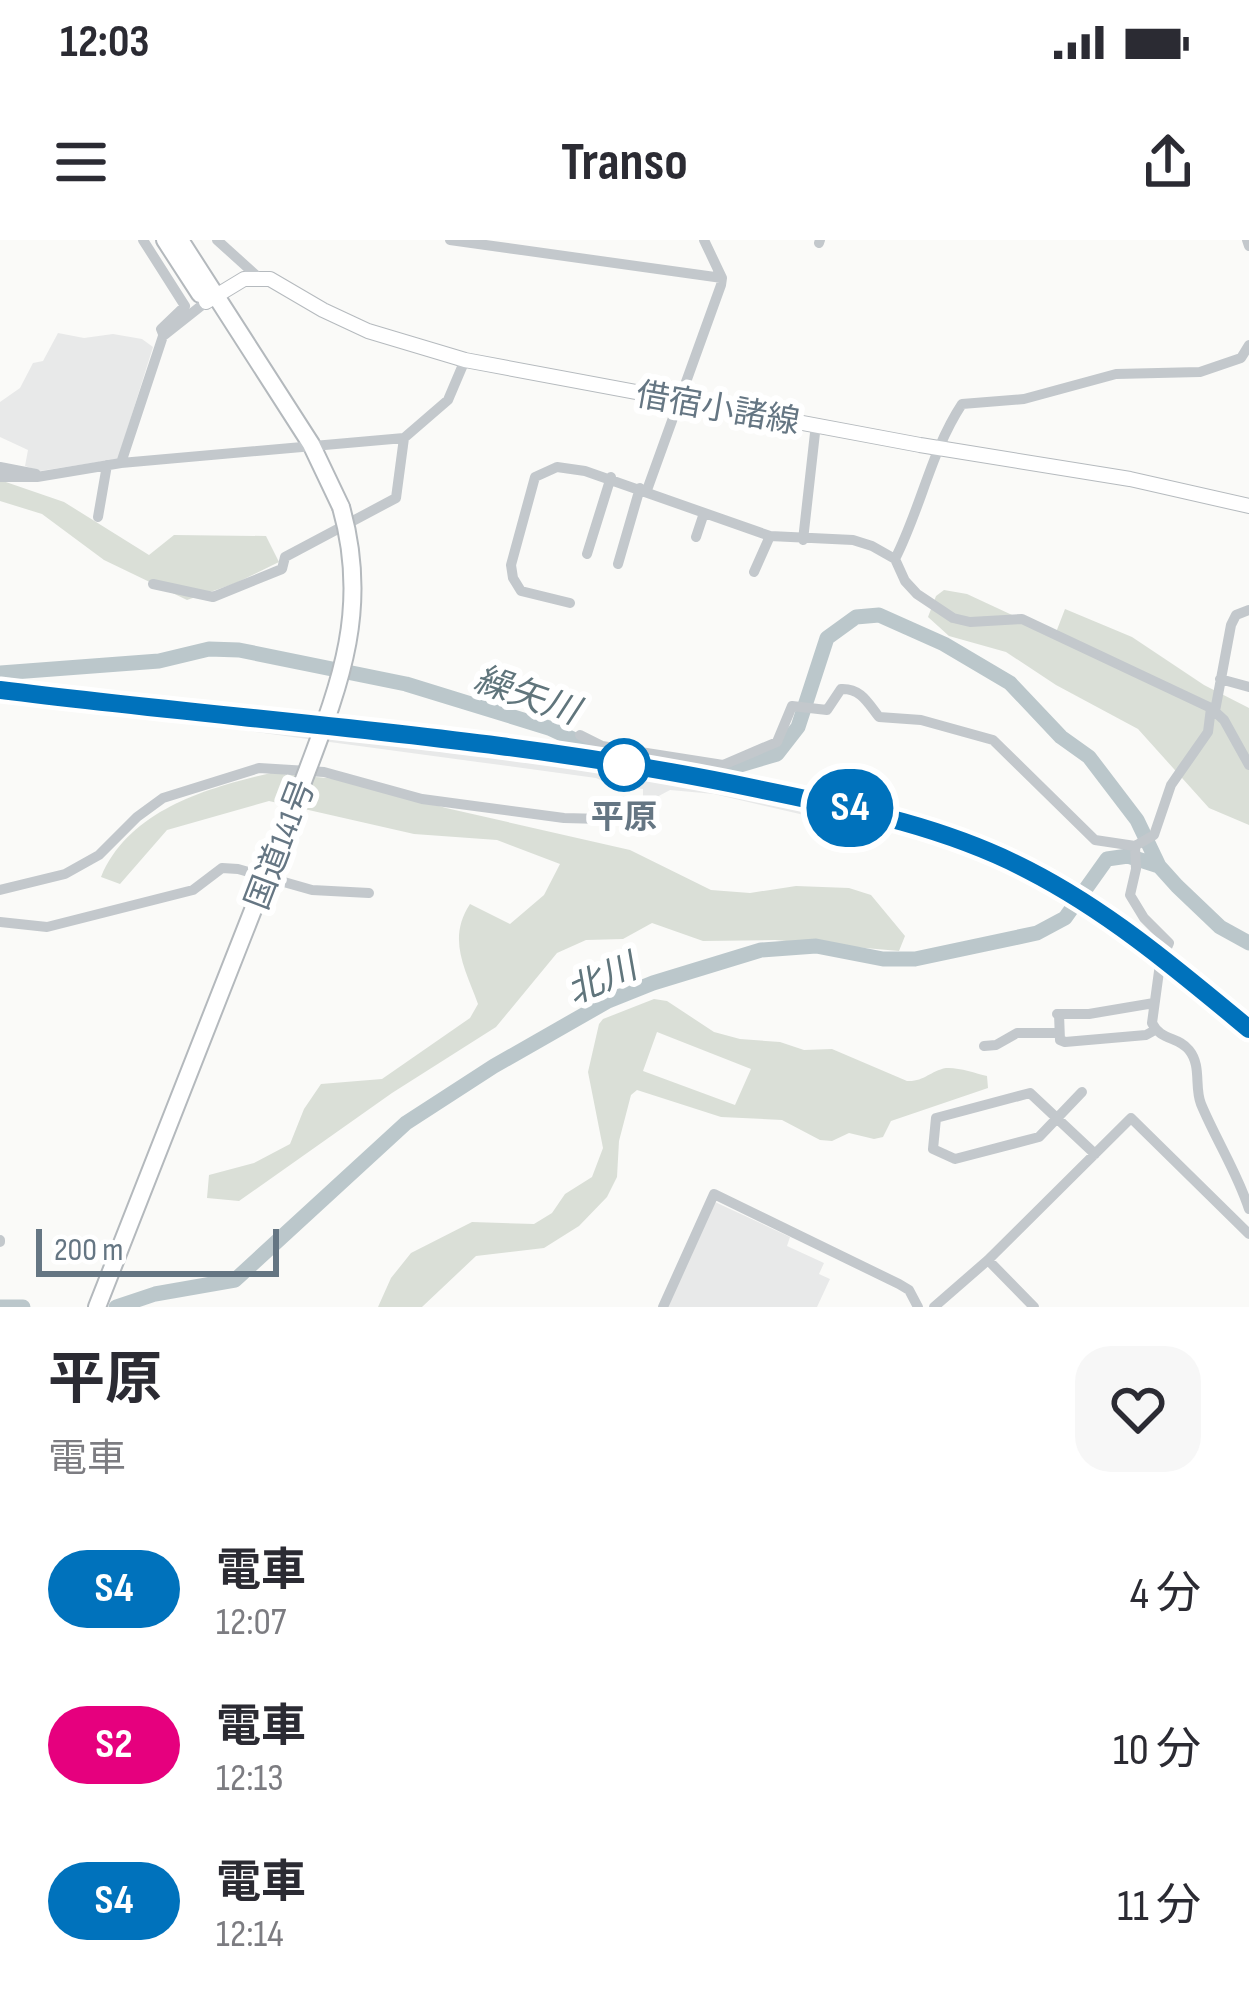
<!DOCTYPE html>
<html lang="ja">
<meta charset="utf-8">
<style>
:root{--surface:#fff;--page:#f7f7f7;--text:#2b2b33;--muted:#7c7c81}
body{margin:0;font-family:"Sofia Sans Condensed","Noto Sans JP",sans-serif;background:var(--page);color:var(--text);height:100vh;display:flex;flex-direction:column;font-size:45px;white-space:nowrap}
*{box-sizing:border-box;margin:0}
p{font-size:39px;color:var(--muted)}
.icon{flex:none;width:66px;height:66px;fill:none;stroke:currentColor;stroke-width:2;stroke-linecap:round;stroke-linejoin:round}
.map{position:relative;height:1067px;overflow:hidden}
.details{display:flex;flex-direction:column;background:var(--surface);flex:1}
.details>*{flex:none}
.badge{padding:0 24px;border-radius:39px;font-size:42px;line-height:78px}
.scale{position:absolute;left:36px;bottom:30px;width:243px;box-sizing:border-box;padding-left:12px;border:6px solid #657683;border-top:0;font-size:33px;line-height:42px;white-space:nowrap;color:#657683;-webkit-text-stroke:9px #fff;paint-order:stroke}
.map>.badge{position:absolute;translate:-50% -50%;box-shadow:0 0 0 6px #fff}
.round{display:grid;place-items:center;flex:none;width:126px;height:126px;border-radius:36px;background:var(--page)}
.head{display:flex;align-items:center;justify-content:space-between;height:204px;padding:0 48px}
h1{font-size:57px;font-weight:700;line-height:90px}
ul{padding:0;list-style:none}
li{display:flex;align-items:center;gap:36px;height:156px;padding:0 48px}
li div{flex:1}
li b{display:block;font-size:45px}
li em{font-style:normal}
li .badge{min-width:132px;font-weight:700;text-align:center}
.status{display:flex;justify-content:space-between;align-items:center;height:84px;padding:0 60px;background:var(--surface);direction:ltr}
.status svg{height:33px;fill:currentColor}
header{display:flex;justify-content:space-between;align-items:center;height:156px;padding:0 48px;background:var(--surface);font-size:54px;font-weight:700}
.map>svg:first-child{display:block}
</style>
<div class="status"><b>12:03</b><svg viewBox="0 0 49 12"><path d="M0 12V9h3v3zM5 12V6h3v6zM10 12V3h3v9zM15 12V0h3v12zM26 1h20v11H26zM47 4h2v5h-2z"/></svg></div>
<header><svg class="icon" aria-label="menu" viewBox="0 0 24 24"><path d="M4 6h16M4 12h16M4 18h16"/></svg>Transo<svg class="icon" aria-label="share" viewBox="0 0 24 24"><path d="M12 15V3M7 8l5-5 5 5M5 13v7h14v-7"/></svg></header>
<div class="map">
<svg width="1249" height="1067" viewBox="0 0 1249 1067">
<rect width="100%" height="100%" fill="#fafaf8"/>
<path fill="#e8e9e9" d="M58,93L84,98L113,94L142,99L153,107L118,219L40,231L25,226L28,210L0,197V162L20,148L33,123L43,121Z
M140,461L658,525L837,557L830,581L714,554L670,550L655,558L643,557V549L614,546L596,538L138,476Z
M715,962L790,997L787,1006L824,1023L819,1034L830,1039L817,1067H666Z"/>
<path fill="#dadfd7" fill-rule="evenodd" d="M0,240L64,262L149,315L174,295L266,296L279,322L236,343L187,360L104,320L42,274L0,261Z
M944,350L967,354L1055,395L1065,369L1132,397L1204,445L1249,468V585L1209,568L1138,489L1056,445L1006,412L949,396L928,377L936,356Z
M271,533L349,540L446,568L630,610L711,650L750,653L796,646L849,648L871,655L905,696L899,711L775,700L703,701L652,683L623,699L586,700L557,713L496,787L392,853L239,961L207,958L209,935L254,923L290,904L304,869L321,844L382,839L470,778L478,764C465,728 447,699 470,664L510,684L544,655L560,624L497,600L414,594L269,561L167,590L120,644L101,637C129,570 207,548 271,533Z
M654,759L667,761L714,792L740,799L780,802L804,810L832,809L907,841C924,842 930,831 946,828C958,827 975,833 987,836L988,848L891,881L883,897L874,899L849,893L832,901L820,900L782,880L721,877L637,850L631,855L619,901L617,937L607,957L579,986L544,1008L476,1016L422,1067H378L391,1038L411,1013L472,982L534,984L552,973L565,954L592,937L603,908L588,832L599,784L603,779ZM657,792L751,829L735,865L643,831Z"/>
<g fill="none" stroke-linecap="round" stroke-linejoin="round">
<path stroke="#bbc7cb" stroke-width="15" d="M0,433L159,421L209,409L239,410L406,444L549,488L601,512L723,530L777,514L798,487L827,398L856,377L879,375L944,404L1010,443L1061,497L1089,517L1137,580L1159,626L1177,646L1220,687L1249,703
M0,1067H23
M116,1067L155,1054L235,1040L406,883L494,826L608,761L653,743L761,710L816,706L883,719H915L1037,693L1065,678L1107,619L1128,616L1159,626"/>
<defs>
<path id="major" d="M206,62L244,39H270L323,70L368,91L465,120L920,205L1130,239L1249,266"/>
<path id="highway" d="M165,0L200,54
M180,0L311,204L341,267
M97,1067L295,563"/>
</defs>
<use href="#major" stroke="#b5babe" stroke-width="16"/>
<use href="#highway" stroke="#b4b9bd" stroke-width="20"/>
<path stroke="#c3c8cc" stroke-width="10" d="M143,0L185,66L161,89L163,94
M217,0L258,37
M450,0L722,38
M1247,0L1249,6
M819,3L820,0
M121,223L404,198L448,160L465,120
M0,227L36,234
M0,237H37L121,223L163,96L206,62
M647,250L721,45L722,38L704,0
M98,277L107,225
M696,297L704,273
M803,300L816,184
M587,314L611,237
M895,319C921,268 931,211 962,164L1024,159L1116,134L1200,132L1241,118L1249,105
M618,324L640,248
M754,332L770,296
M153,344L213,357L282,329L285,317L396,258L404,198
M570,363L521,351L513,338L511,325L535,237L557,227L585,231L770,296L853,300L872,306L895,319L905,341L917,354L953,378L970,382L1022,379L1211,468L1224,480L1249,525
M1220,439L1249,447
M1215,471L1231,385L1236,375L1249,370
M580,495L602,506L723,525L777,502L792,466L827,470L841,449C861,448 868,463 879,477L921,480L993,500L1095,600L1135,606
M0,650L65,634L99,615L137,577L163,558L259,528L324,532L422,559L564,578L602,579L653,561
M0,682L47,687L193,650L222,628L238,629L312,650L369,653
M1165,712L1169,703L1144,678L1130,655L1136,629L1135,606L1154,595L1171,545L1208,492L1211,468
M1160,724L1152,783C1161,801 1178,796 1189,810C1202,826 1194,847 1201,864C1216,900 1237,932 1249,969
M1057,774H1089L1154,763
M1059,774L1060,800L1065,802L1146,795L1155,790
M984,806L996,805L1017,793H1057
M1082,852L1039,897L955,919L933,909L936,878L1030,853L1095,914
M0,1000V1002
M988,1020L1034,1067
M663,1067L714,954L899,1044L909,1050L918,1067
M934,1067L988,1020L1131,878L1249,994"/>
<use href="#major" stroke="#fff" stroke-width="14"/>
<use href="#highway" stroke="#fff" stroke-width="16"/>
<path stroke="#a2aab0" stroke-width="3" stroke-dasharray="18 9" stroke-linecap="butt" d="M0,450C253,483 508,497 758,549C851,568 944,586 1028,630C1110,672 1179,731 1249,790"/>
<defs>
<path id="highway-bridge" d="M295,563C333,460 373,379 341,267"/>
</defs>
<use href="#highway-bridge" stroke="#b4b9bd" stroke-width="20" stroke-linecap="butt"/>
<use href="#highway-bridge" stroke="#fff" stroke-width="16"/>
</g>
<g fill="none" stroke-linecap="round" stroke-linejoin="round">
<defs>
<path id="line" d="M0,450C253,482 509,496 758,549C850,568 944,586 1028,630C1110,672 1179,731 1249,789"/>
</defs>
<use href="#line" stroke="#fff" stroke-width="27"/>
<use href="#line" stroke="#0072bc" stroke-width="18"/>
</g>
<circle fill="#fff" stroke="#0072bc" stroke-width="6" cx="624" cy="525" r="24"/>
<g text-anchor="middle" stroke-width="12" stroke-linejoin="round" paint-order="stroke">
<g font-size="33" fill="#657683" stroke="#fff">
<text transform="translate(718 167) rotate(10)" y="12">借宿小諸線</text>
<text transform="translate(279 604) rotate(-69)" y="12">国道141号</text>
</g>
<g font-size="33" font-weight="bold" fill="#657683" stroke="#fff">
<text x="624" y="588">平原</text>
</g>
<g font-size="36" font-style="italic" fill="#60757c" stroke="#fff">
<text transform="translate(527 454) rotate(19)" y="13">繰矢川</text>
<text transform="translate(601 738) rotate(-24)" y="13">北川</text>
</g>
</g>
</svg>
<div class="scale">200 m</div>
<b class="badge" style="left:850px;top:568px;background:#0072bc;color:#fff">S4</b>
</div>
<section class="details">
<div class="head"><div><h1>平原</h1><p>電車</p></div><a class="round"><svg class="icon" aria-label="heart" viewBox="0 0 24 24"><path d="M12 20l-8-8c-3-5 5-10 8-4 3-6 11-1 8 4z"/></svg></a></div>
<ul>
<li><span class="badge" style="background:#0072bc;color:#fff">S4</span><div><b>電車</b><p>12:07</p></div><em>4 分</em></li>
<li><span class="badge" style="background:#e6007e;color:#fff">S2</span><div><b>電車</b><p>12:13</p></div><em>10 分</em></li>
<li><span class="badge" style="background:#0072bc;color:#fff">S4</span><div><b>電車</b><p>12:14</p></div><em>11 分</em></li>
</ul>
</section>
